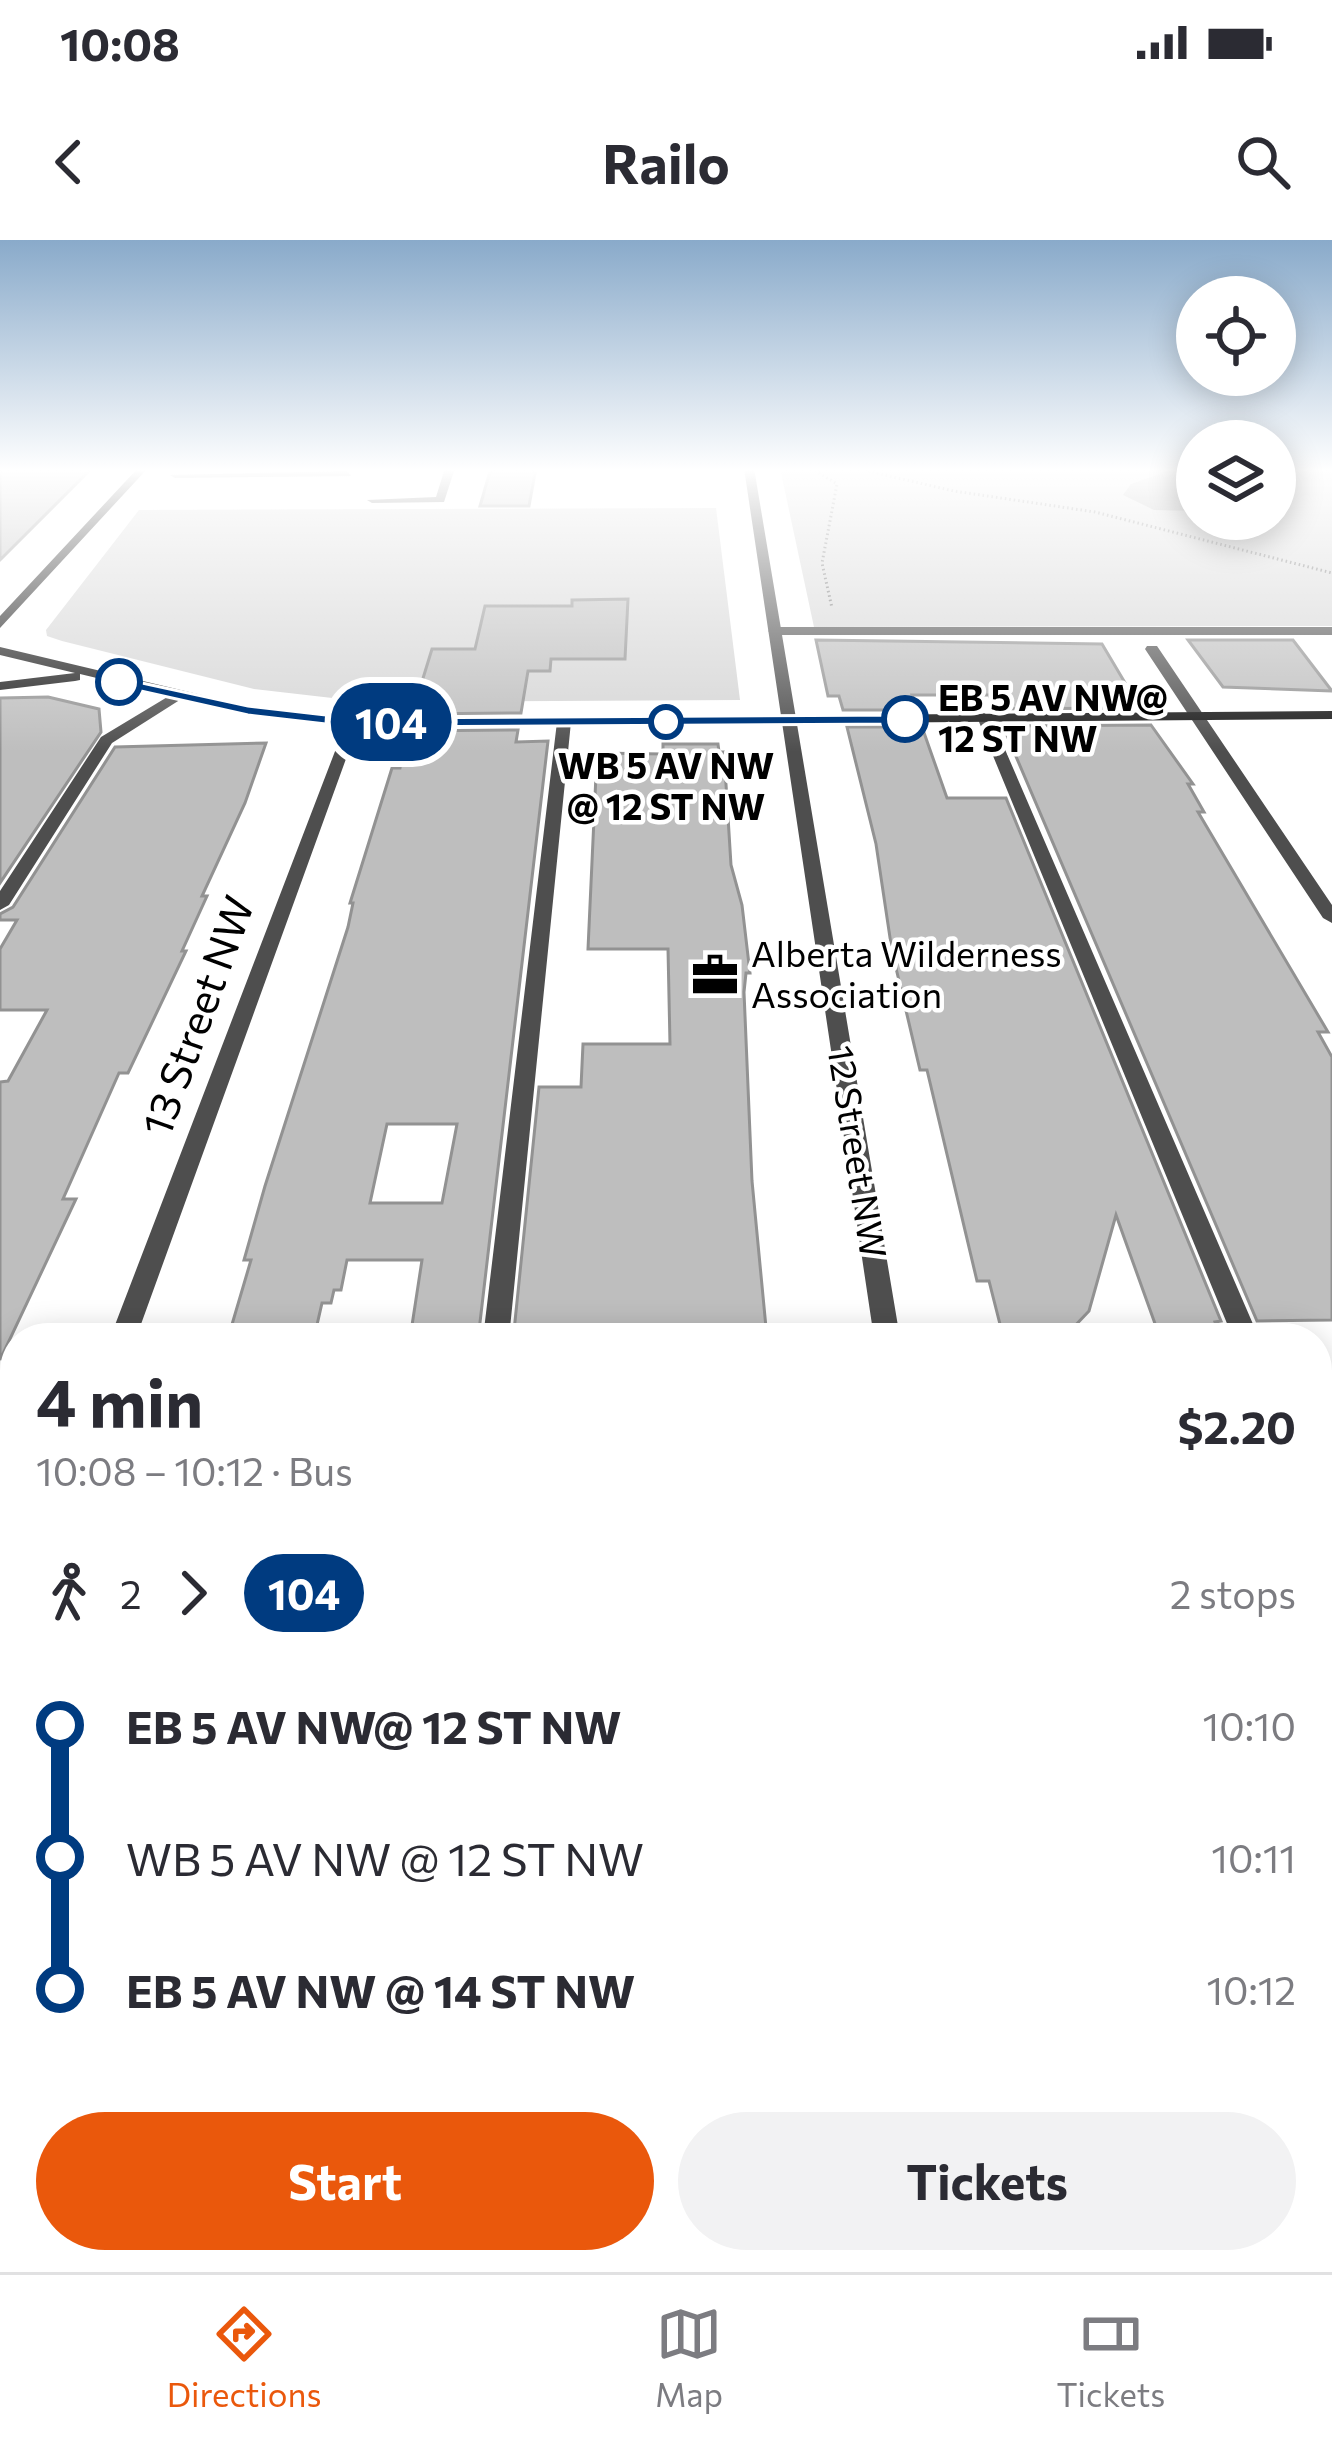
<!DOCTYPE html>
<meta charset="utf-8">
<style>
:root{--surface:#fff;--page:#f2f2f3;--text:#2b2b33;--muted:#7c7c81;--line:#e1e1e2;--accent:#ea580c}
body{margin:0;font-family:Commissioner,sans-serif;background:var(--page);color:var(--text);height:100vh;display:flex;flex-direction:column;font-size:45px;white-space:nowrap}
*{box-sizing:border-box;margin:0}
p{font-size:39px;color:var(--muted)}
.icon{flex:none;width:66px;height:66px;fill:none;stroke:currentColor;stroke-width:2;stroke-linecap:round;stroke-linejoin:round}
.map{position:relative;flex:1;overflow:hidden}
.sheet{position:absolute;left:0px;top:1083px;width:1332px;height:951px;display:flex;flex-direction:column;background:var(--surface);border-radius:48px 48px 0 0;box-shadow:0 6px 30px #0003}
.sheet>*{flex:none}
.badge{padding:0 24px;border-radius:39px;font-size:42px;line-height:78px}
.buttons{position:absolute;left:1176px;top:36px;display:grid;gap:24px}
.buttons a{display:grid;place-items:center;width:120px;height:120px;border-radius:50%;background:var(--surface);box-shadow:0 6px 30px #0003;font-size:60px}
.map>.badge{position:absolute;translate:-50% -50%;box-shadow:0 0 0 6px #fff}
.legs{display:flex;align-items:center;gap:18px;height:132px;padding:0 36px;font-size:39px}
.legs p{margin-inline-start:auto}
.summary{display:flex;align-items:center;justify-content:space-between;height:204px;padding:0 36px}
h1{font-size:66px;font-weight:700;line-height:90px}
.cta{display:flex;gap:24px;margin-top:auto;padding:24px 36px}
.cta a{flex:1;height:138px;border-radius:72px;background:var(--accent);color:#fff;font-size:48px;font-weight:700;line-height:138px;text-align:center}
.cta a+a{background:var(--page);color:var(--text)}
ul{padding:0 36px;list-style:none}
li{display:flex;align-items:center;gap:42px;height:132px;font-size:45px}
li i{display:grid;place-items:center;width:18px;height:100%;margin:0 15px;background:currentColor}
li i::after{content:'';width:30px;height:30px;margin:-15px;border:9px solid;border-radius:50%;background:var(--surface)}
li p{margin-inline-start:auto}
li:first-child i{background:linear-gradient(#0000 50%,currentColor 0)}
li:last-child i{background:linear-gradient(currentColor 50%,#0000 0)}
.status{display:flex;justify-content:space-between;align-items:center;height:84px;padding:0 60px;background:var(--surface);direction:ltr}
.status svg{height:33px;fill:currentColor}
header{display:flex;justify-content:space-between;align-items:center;height:156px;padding:0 36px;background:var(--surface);font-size:54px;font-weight:700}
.tabs{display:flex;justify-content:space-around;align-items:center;height:168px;border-top:3px solid var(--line);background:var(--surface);font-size:33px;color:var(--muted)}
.tabs a{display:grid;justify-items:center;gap:6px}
.tabs .on{color:var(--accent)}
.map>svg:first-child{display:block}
</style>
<div class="status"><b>10:08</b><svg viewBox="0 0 49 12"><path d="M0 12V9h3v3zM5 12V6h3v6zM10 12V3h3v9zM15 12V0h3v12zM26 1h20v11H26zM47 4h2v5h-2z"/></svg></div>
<header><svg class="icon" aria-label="back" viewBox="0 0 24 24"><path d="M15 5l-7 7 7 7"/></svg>Railo<svg class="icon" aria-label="search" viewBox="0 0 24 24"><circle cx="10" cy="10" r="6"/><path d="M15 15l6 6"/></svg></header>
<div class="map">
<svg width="1332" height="2032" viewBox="0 0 1332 2032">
<rect width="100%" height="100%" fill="#fff"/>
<path fill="#d5d5d5" d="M780,228H1197V279H1275V228H1332V386L814,387Z
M716,268L740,460L367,462L254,449L62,401L47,396L46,390L139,270Z"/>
<path fill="#9c9c9c" d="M1176,228H1197V271L1154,270L1123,255L1131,244Z"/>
<path fill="#bebebe" stroke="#929292" stroke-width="3" fill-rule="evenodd" d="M0,228H92L0,320Z
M491,228H536L529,266H480Z
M628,359L625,419H551L550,431H528L521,473L412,474L432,409H475L485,366H572V360Z
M816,400L1102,404L1140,468L995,469L989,455H912L917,470H843L839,456H828Z
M1188,400H1293L1332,451L1223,447Z
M48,457L99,469L101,492L0,643V458Z
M1151,485L1193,544H1188L1204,572H1198L1328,792H1318L1332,817V1080L1257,1081L1003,486Z
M847,487H922L947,558H1006L1221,1081L1215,1082L1219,1091L1158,1092L1116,975L1089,1071L1069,1092H1002L989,1041H977L927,830H920L892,711L876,604Z
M518,490L516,502L548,501L479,1091L411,1092L422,1020H347L341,1050H334L331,1063H322L314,1098H228L251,1020H244L265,946L348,687L353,663H350L392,528H400L407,491ZM387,884H457L442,963H370Z
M266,503L245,563L202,656H207L182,711H186L128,833H119L63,959H76L0,1120V842L8,841L47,770H0V709L17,680H0V674L13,667L115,507Z
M663,504H718L719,512H724L731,625L742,665L750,733H746L744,752L752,941L767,1098H539L540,1091H514L539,847H581L583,804H670L668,709H588L597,513L663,514Z"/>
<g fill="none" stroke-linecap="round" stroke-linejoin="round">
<path stroke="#707070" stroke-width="3" stroke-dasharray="1.5 3" stroke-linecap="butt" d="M811,228L837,244L822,323L832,368
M855,228L954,251L1095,272L1332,333"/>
<path fill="#4e4e4e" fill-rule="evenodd" d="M445,228H455L444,262L372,263L367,260L436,257Z
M347,231L351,236L175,238L170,235Z
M1332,387V395H774L768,391L774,387Z
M174,453L186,456L112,503L9,665L0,670V651L101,497Z
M984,473L991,477L1259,1098H1233L977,477Z
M564,478L571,482L509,1098H483L557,482Z
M1317,1253L1327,1257L1332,1268V1315L1322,1312L1317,1301Z
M373,2019H415L414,2032H372Z
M518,2019H569L563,2032H513Z"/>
<path fill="#4e4e4e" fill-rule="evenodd" d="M744,228H754L900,1098H874Z
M1147,406H1157L1332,665V683L1323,678L1145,409Z
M347,480L359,483L136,1098H110Z
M15,1376V1434L11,1443L0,1448V1390L4,1380Z
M1018,2019H1060L1062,2032H1020Z"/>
<path fill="#1b1b1b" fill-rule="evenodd" d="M138,228H148L0,388V376Z
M0,407L248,466L352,479L1332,471V479L352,487L248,474L80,434V440L75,441L0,450V442L75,433L0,415Z"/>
</g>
<linearGradient id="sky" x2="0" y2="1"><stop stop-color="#89aaca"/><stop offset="0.45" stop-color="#fff"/><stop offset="1" stop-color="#fff" stop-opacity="0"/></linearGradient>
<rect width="1332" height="512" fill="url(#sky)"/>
<path fill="#003b80" stroke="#fff" stroke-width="3" d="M119,438L248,466L352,478L905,475L912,479L905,484L352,487L248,475L114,445Z"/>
<defs>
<symbol id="office-bare" viewBox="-9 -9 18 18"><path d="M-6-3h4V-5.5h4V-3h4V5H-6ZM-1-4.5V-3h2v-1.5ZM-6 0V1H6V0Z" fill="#000" stroke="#fff" stroke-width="2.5" paint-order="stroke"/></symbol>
</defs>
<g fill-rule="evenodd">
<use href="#office-bare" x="682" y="702" width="66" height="66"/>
</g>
<g fill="#fff" stroke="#003b80" stroke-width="6">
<circle cx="119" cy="442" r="21"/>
<circle cx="905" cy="479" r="21"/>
<circle cx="666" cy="482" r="15"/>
</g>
<g text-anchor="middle" stroke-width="9" stroke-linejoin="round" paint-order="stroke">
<g font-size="36" font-weight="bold" fill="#000" stroke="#fff" text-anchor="start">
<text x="938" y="471">EB 5 AV NW@<tspan x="938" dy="41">12 ST NW</tspan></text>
<text x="666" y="539" text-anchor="middle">WB 5 AV NW<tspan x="666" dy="41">@ 12 ST NW</tspan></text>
</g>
<g font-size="36" fill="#000" stroke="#fff" text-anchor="start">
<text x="751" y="727">Alberta Wilderness<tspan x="751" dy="41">Association</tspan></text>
</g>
<g font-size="36" fill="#000" stroke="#fff">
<text transform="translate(857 912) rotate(81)" y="13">12 Street NW</text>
</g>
<g font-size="42" fill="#000" stroke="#fff">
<text transform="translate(198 776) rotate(-70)" y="15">13 Street NW</text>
</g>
</g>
</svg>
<div class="buttons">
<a><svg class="icon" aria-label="locate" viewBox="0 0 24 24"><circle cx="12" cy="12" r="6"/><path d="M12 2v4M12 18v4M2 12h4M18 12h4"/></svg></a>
<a><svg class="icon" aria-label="layers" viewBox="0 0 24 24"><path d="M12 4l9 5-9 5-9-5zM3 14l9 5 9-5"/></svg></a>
</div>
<b class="badge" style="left:391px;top:482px;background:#003b80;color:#fff">104</b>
<section class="sheet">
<div class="summary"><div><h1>4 min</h1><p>10:08 – 10:12 · Bus</p></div><b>$2.20</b></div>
<div class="legs"><svg class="icon" aria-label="walk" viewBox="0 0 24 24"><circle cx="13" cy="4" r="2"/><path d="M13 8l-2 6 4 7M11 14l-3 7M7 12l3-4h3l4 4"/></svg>2<svg class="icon" aria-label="forward" viewBox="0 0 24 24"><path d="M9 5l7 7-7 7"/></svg><b class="badge" style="background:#003b80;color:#fff">104</b><p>2 stops</p></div>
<ul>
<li><i style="color:#003b80"></i><b>EB 5 AV NW@ 12 ST NW</b><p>10:10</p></li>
<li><i style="color:#003b80"></i><span>WB 5 AV NW @ 12 ST NW</span><p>10:11</p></li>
<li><i style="color:#003b80"></i><b>EB 5 AV NW @ 14 ST NW</b><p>10:12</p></li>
</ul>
<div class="cta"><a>Start</a><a>Tickets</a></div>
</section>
</div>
<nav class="tabs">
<a class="on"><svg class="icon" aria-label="directions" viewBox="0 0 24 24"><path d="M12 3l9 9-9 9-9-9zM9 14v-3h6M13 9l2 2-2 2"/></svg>Directions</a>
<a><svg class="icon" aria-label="map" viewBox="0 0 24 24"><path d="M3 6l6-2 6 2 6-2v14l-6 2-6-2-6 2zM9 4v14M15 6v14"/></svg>Map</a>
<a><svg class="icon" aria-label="tickets" viewBox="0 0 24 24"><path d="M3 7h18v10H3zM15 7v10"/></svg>Tickets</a>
</nav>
